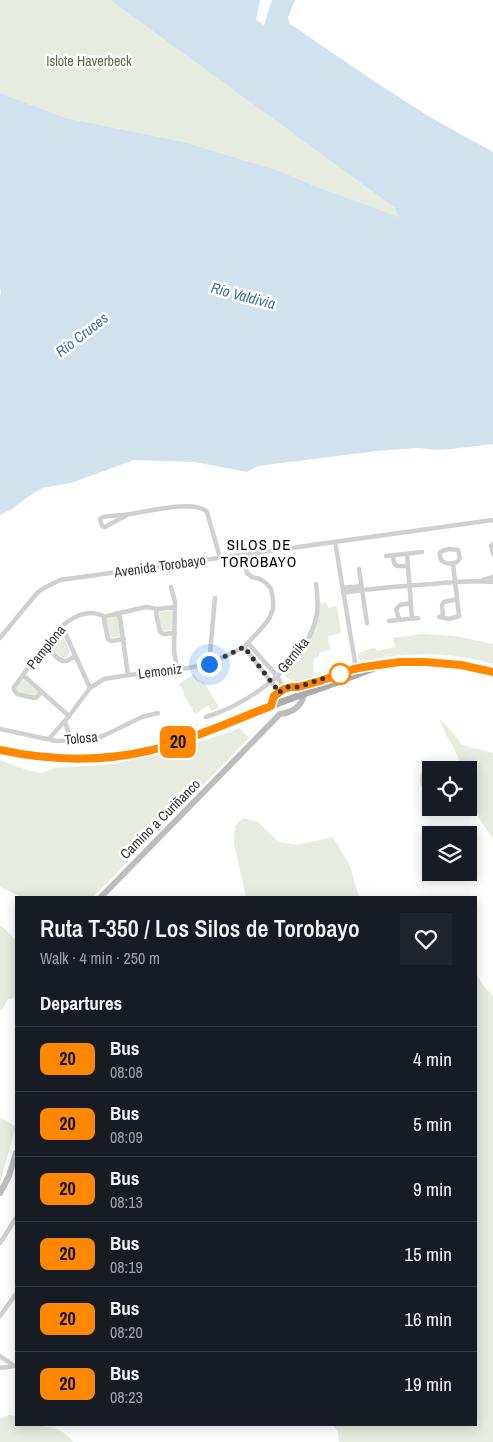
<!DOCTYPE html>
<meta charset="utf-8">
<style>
:root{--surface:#171b24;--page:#20242c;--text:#f1f3f6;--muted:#9ea1a6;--line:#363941}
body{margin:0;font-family:"Archivo Narrow",sans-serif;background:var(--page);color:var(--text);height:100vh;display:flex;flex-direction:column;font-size:19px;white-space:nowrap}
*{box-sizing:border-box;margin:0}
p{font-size:16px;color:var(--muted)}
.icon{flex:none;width:28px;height:28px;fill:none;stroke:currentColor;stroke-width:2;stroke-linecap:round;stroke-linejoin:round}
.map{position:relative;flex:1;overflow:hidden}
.details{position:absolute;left:15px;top:896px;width:462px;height:530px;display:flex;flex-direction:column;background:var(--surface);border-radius:0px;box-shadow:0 2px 12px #0003}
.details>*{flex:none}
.badge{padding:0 10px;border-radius:8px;font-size:18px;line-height:32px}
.buttons{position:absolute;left:422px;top:761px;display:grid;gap:10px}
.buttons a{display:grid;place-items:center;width:55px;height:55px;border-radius:0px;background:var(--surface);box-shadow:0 2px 12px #0003;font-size:25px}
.you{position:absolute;width:25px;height:25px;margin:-12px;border:4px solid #fff;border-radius:50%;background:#1a73e8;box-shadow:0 0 0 8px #1a73e833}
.map>.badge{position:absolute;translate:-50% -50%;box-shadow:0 0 0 2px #fff}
h2{padding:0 25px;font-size:19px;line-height:45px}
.round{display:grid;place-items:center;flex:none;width:52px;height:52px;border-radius:0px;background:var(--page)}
.head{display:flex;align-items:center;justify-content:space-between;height:85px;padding:0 25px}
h1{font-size:24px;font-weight:600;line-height:38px}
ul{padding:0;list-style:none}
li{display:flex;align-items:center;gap:15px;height:65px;padding:0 25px;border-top:1px solid var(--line)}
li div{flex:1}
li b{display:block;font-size:19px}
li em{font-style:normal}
li .badge{min-width:55px;font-weight:700;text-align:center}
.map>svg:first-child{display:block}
</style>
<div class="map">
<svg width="493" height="1442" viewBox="0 0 493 1442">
<rect width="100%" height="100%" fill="#fff"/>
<path fill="#e6ecdf" d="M0,0H110L395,208L398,218L312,185L280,171L184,142L66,118L0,93Z
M326,602L328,608L337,606L341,633L328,636L330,649L319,653V656L314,658L313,679C302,681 289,685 284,673C305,648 316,637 320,603Z
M172,610L173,630L162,631L161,630L159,612Z
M116,616L119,619L121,634L120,636L111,638L109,636L106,620Z
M422,634L456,636L493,644V664C448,651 405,652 360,662L358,653L374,648L378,651L395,647L393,638Z
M60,636L65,639L70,652L66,657L63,658L52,649L51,646Z
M194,674L200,683L203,681L219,707L212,711L208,706L195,714L183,693L184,692L179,684Z
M24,680L38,691V693L35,696L18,693L16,688L21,681Z
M439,718L453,733L462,745L493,753V839L479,818L469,792V770H463L453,746L446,735Z
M240,728L249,738L93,897H21L0,887V760L30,771L42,773L53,768L113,764L145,757L203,741Z
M435,764L441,765L447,770H431V794C414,787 417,767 435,764Z
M243,818L258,822L279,842L297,845L333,837L350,866L359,897H246L234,843L235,826Z
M0,925L16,940V998L8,999L2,1010L0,1009Z
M476,973L482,984L493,996V1442H339L338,1432L333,1425H476Z
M0,1119L5,1120L16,1127L0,1182Z
M10,1415L16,1417V1425C35,1425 62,1424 73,1442H0V1418Z"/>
<path fill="#cfe2ee" d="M110,0H260L256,20L264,25L272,0H295L288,18L290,24L371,79L428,116L493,152V444L451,449L437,450L417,448L377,451L258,466L247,472L195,462L134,460L71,483L42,488L29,496L12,509L0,515V295L1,293L0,288V93L66,118L184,142L280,171L312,185L398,217L395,208Z"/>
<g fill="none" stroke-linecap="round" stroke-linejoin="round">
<path stroke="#d0d0d0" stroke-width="4.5" d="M127,515L105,527L102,526L100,519L103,517C112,515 121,516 130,514C146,512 195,499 207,512L220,558
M493,544L491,546L493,554
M449,549L458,550L460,558L457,562C449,565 439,564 440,553L442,551Z
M407,554L412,618
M393,555L394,563L397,566H408
M386,556L422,552
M359,569L367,623
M483,580L493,577
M171,587L175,602L174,650L177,670
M343,588L361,586
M343,593C373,588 402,586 432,584C452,582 473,580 493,582
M158,609L156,613L160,632L163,634L175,633
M117,613L120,618L128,675
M105,617L107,616L146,607L158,609L175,607
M105,617L104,620L108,639L111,641L124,639
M439,617L449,619L459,616L453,564
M443,618L442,605L444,602L457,599
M399,619L396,609L400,605L411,603
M389,621L418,618
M62,626L90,688
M0,638L37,593L44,588L60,580L493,520
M47,642C50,649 56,659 63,661C67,662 72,658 75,656
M248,643L277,676L284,689
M244,647L276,688L278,693
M209,664L215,598
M24,676L69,716
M41,692L37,697L34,698L17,694L14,690V687C33,664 57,615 90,613C96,613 100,614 105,617
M271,706C273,692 285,686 298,687L356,668L335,542
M206,717C248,704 302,666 315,622C319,609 318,597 316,584
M65,721L71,741
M0,729L56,741L94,739L103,736L142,717L158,713
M49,739L69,716L90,688L104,679L128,675L177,670L209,664L244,647L261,629L269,619L273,609V598L271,589L266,583L260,579L252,577L247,573L243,555
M0,1243L16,1218
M0,1316L16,1294
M0,1356L14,1366L0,1368"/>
<path stroke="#bdbdbd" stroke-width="6" d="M100,898L280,714C291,713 302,707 304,694
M0,1193L9,1176L16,1153"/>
<path stroke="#ababab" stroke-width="7" d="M356,668L373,666
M0,750C50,761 103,763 154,749C191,740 227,723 264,709C287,699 311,692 335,683C352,677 370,668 388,664C419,657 463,663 493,672"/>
</g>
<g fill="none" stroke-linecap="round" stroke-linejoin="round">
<defs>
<path id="line" d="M0,750C50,761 102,762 152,750C193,739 232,721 271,706L274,696L284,689L291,687H298L320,681L354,669L364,667L400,662H425L461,665L493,672"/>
</defs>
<use href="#line" stroke="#fff" stroke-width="11"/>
<use href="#line" stroke="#f80" stroke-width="8"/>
<path stroke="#333" stroke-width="5" stroke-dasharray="0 9" d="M209,664L244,647L276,688L278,693L288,687H298L343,672L340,674"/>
</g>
<circle fill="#fff" stroke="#f80" stroke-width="2.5" cx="340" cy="674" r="10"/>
<g text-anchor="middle" stroke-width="5" stroke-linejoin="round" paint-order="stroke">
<g font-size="14" fill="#56703f" stroke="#fff">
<text x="89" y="66">Islote Haverbeck</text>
</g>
<g font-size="14" fill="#333" stroke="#fff">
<text transform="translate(160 566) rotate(-8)" y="5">Avenida Torobayo</text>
<text transform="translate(46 647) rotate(-51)" y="5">Pamplona</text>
<text transform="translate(293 655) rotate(-51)" y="5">Gernika</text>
<text transform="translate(160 671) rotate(-7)" y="5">Lemoniz</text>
<text transform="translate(81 738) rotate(-6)" y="5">Tolosa</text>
<text transform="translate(160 819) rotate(-45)" y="5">Camino a Curiñanco</text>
</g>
<g font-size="15" font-style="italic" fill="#3f7597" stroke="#fff">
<text transform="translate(243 296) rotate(15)" y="5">Río Valdivia</text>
<text transform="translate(82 335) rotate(-38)" y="5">Río Cruces</text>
</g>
<g font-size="15" letter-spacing="1" fill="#000" stroke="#fff">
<text x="259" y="550">SILOS DE<tspan x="259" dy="17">TOROBAYO</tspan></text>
</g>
</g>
</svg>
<div class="buttons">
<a><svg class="icon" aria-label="locate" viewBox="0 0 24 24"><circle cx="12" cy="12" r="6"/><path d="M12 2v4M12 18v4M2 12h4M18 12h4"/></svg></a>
<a><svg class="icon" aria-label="layers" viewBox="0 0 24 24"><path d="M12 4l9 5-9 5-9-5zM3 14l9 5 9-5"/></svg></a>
</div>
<div class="you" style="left:209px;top:664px"></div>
<b class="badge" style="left:178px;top:742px;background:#f80;color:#111">20</b>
<section class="details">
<div class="head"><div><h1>Ruta T-350 / Los Silos de Torobayo</h1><p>Walk · 4 min · 250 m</p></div><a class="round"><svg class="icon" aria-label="heart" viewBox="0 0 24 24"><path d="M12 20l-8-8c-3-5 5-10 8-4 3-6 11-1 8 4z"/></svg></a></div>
<h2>Departures</h2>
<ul>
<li><span class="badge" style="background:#f80;color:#111">20</span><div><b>Bus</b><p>08:08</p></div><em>4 min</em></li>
<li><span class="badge" style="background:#f80;color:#111">20</span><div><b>Bus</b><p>08:09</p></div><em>5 min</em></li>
<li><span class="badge" style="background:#f80;color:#111">20</span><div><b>Bus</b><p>08:13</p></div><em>9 min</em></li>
<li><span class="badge" style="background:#f80;color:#111">20</span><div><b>Bus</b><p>08:19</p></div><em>15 min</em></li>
<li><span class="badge" style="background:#f80;color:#111">20</span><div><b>Bus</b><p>08:20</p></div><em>16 min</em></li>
<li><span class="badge" style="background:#f80;color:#111">20</span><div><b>Bus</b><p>08:23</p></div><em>19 min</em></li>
</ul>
</section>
</div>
